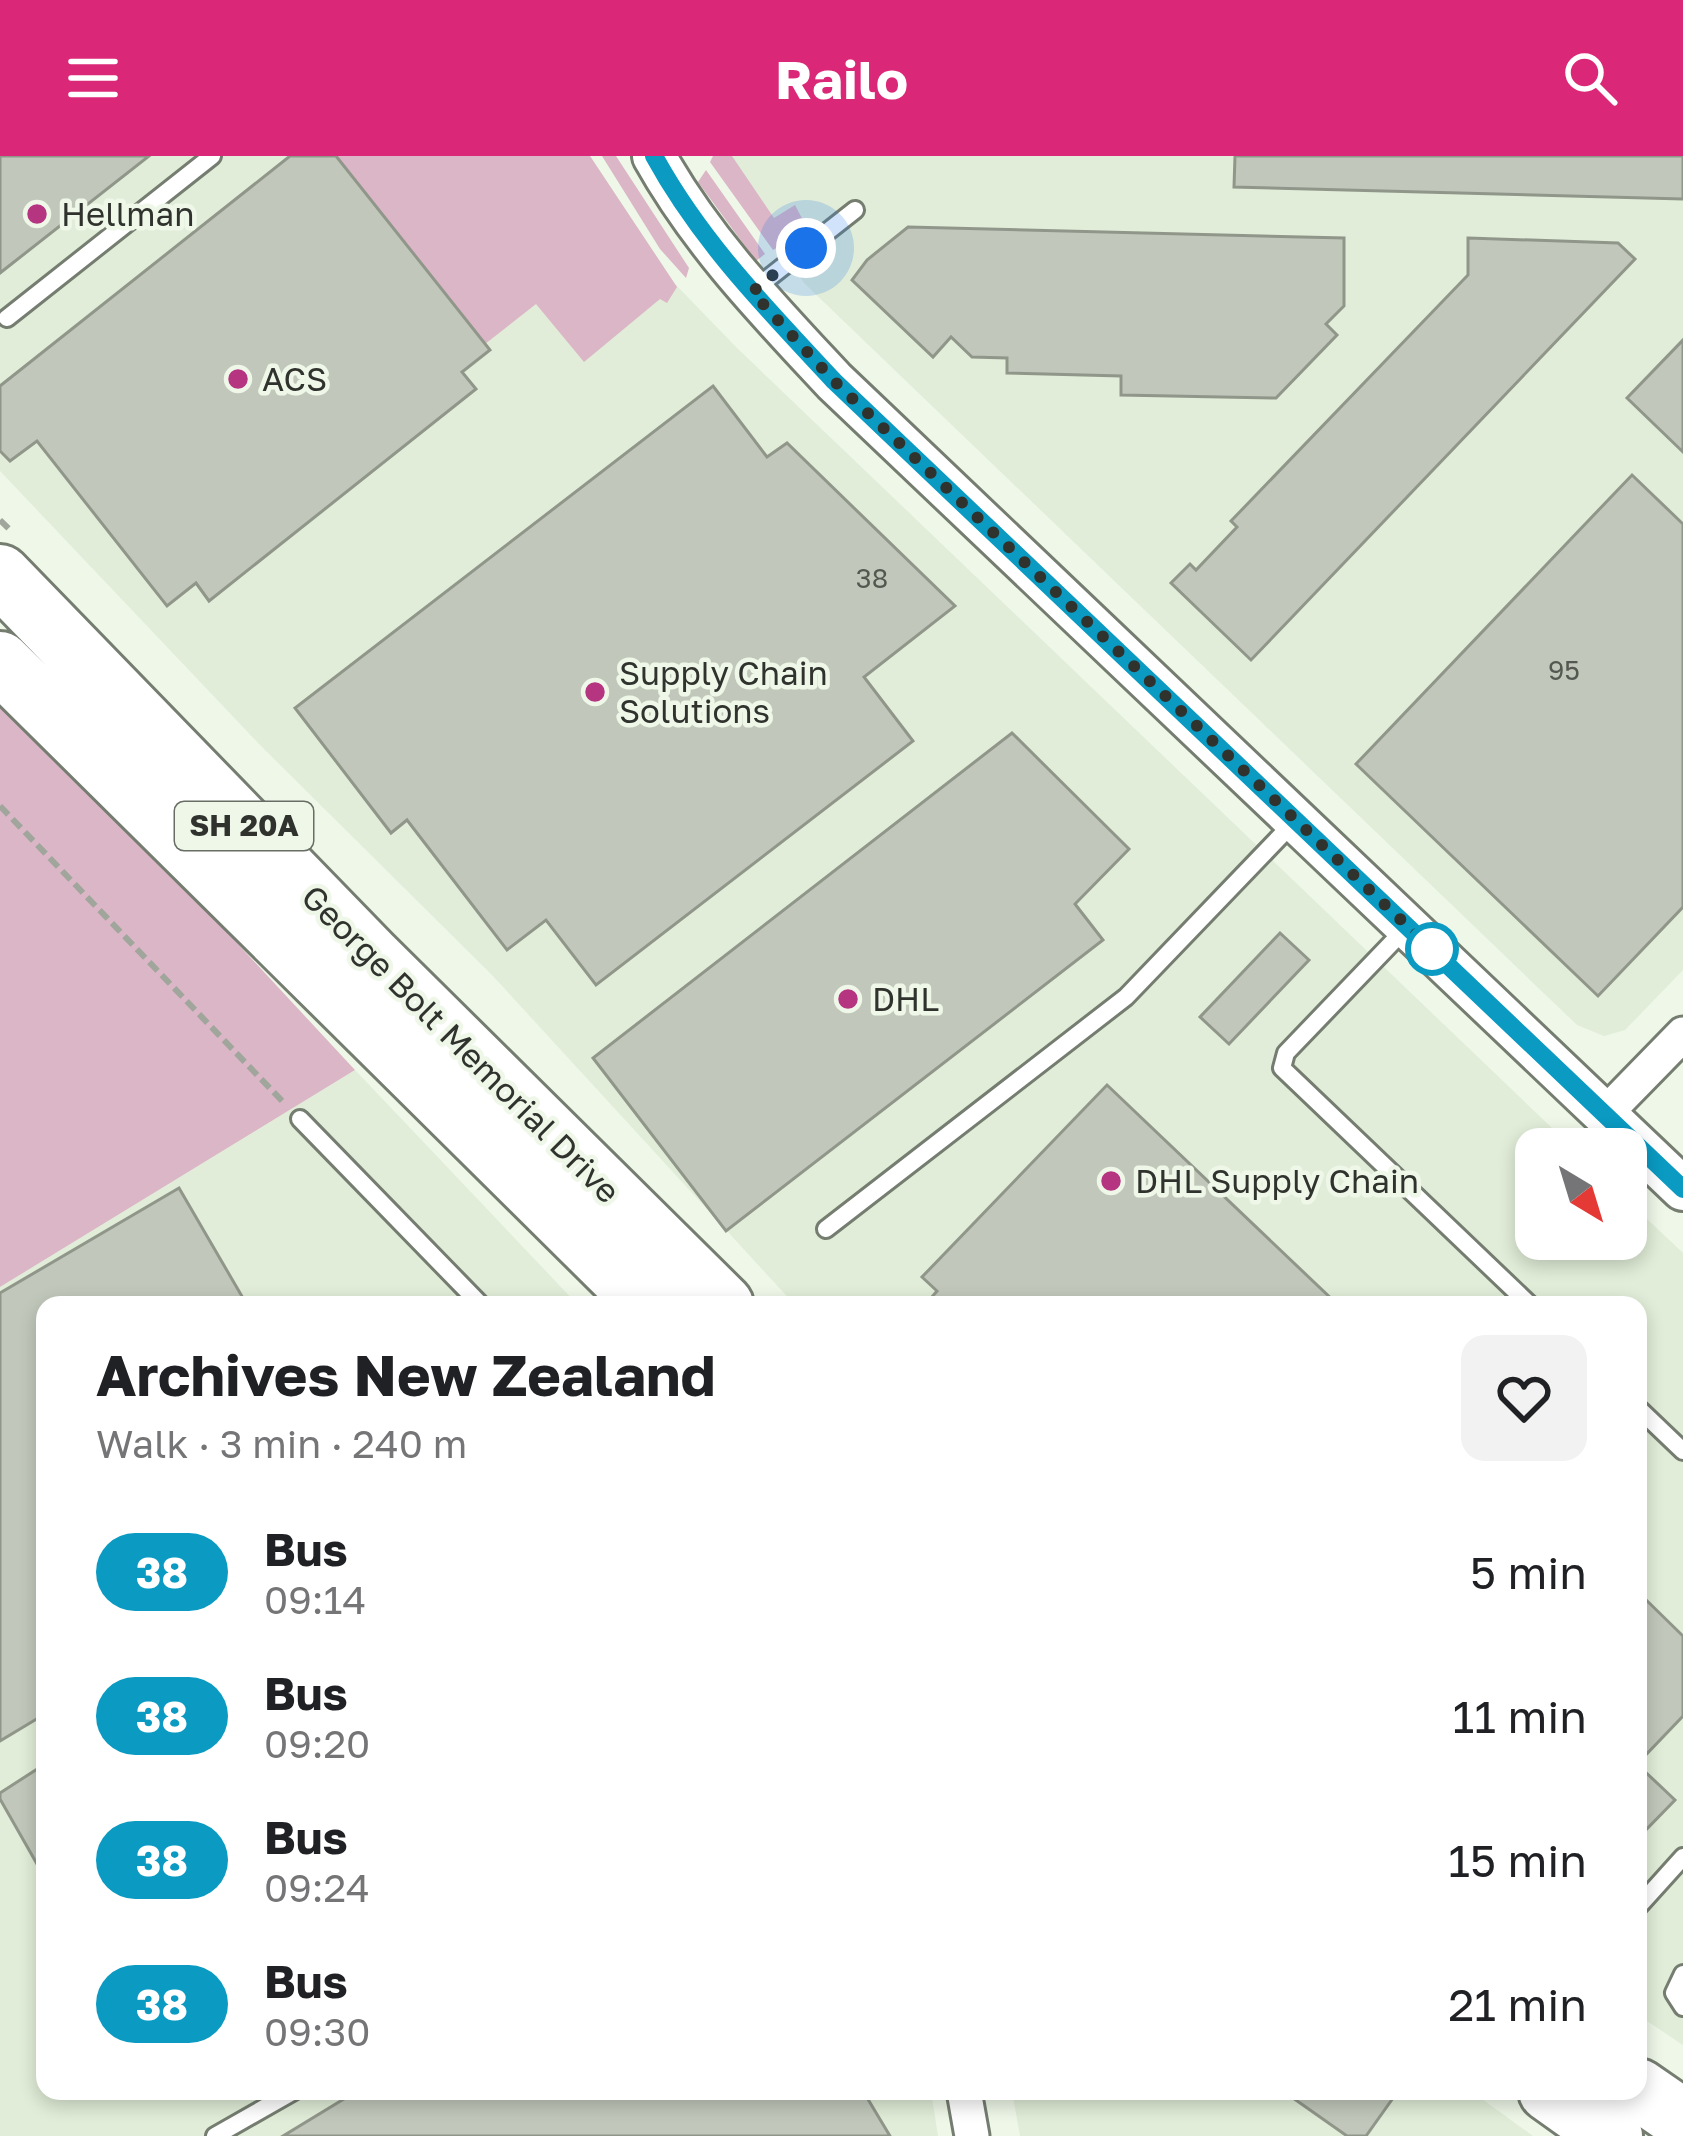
<!DOCTYPE html>
<meta charset="utf-8">
<style>
:root{--surface:#fff;--page:#f2f2f2;--text:#202124;--muted:#757577;--accent:#db2777}
body{margin:0;font-family:"Golos Text",sans-serif;background:var(--page);color:var(--text);height:100vh;display:flex;flex-direction:column;font-size:45px;white-space:nowrap}
*{box-sizing:border-box;margin:0}
p{font-size:39px;color:var(--muted)}
.icon{flex:none;width:66px;height:66px;fill:none;stroke:currentColor;stroke-width:2;stroke-linecap:round;stroke-linejoin:round}
.map{position:relative;flex:1;overflow:hidden}
.side{position:absolute;left:36px;top:1140px;width:1611px;height:804px;display:flex;flex-direction:column;background:var(--surface);border-radius:24px;box-shadow:0 6px 18px #0003}
.side>*{flex:none}
.badge{padding:0 24px;border-radius:39px;font-size:42px;line-height:78px}
.needle{width:78px;rotate:142deg}
.buttons{position:absolute;left:1515px;top:972px;display:grid;gap:24px}
.buttons a{display:grid;place-items:center;width:132px;height:132px;border-radius:24px;background:var(--surface);box-shadow:0 6px 18px #0003;font-size:60px}
.you{position:absolute;width:60px;height:60px;margin:-30px;border:9px solid #fff;border-radius:50%;background:#1a73e8;box-shadow:0 0 0 18px #1a73e833}
.map>.badge{position:absolute;translate:-50% -50%;box-shadow:0 0 0 6px #fff}
.round{display:grid;place-items:center;flex:none;width:126px;height:126px;border-radius:24px;background:var(--page)}
.headline{display:flex;align-items:center;justify-content:space-between;height:204px;padding:0 60px}
h1{font-size:57px;font-weight:700;line-height:90px}
ul{padding:0;list-style:none}
li{display:flex;align-items:center;gap:36px;height:144px;padding:0 60px}
li div{flex:1}
li b{display:block;font-size:45px}
li em{font-style:normal}
li .badge{min-width:132px;font-weight:700;text-align:center}
header{display:flex;justify-content:space-between;align-items:center;height:156px;padding:0 60px;background:var(--accent);color:#fff;font-size:54px;font-weight:700}
.map>svg:first-child{display:block}
</style>
<header><svg class="icon" aria-label="menu" viewBox="0 0 24 24"><path d="M4 6h16M4 12h16M4 18h16"/></svg>Railo<svg class="icon" aria-label="search" viewBox="0 0 24 24"><circle cx="10" cy="10" r="6"/><path d="M15 15l6 6"/></svg></header>
<div class="map">
<svg width="1683" height="1980" viewBox="0 0 1683 1980">
<rect width="100%" height="100%" fill="#eef7e8"/>
<path fill="#e1edd8" d="M0,0H590L674,127L737,192L1574,993H1536V1083H1626V1043L1683,1097V1889L1638,1859V1149H795L492,819L260,589L0,315Z
M717,0H1683V814L1625,874L1604,880L1577,869L805,128L737,39Z
M355,914L578,1149H45V1935H931L938,1980H0V1131Z
M1012,1935H1471L1533,1980H1020Z"/>
<path fill="#dbb6c7" d="M336,0H590L677,131L667,147L660,143L584,206L536,148L485,188Z
M602,0H616L689,112L686,122L660,93Z
M713,0H732L774,62L795,49L808,74L773,94L710,6Z
M706,14L765,98L756,105L698,26Z
M0,550L145,688L355,914L0,1131Z"/>
<path fill="#c1c8bb" stroke="#90978a" stroke-width="3" d="M0,0H149L0,117Z
M290,0H336L490,194L462,216L476,233L209,445L196,427L167,450L37,285L10,305L0,295V230Z
M1235,0H1683V43L1234,31Z
M908,71L1344,82V150L1326,168L1337,179L1276,242L1121,239V220L1007,217V202L972,201L951,181L933,201L852,124L867,104Z
M1468,82L1618,87L1635,103L1251,504L1171,427L1190,408L1196,414L1237,371L1231,365L1468,119Z
M1683,184V296L1627,242Z
M713,230L767,301L787,287L955,450L864,521L913,585L596,829L546,764L507,794L407,664L391,677L295,552Z
M1632,319L1683,368V751L1598,840L1356,608Z
M1012,577L1129,693L1075,748L1103,784L726,1075L593,902Z
M1280,777L1309,804L1229,888L1200,861Z
M1107,929L1338,1149H925L937,1135L922,1121Z
M179,1032L247,1149H45V1558L0,1585V1137Z
M1638,1436L1683,1480V1560L1638,1607Z
M45,1608V1722L0,1643V1637Z
M1638,1609L1675,1644L1638,1682Z
M357,1935H863L890,1980H283Z
M1283,1935H1398L1366,1980H1347Z"/>
<g fill="none" stroke-linecap="round" stroke-linejoin="round">
<defs>
<path id="service" d="M752,135L855,54
M7,162L212,0
M1407,771L1286,897L1282,912L1530,1149
M300,963L481,1149
M826,1073L1126,841L1295,665
M1638,1252L1683,1295
M1638,1751L1683,1701
M1683,1818L1674,1837L1683,1851
M215,1980L294,1935"/>
<path id="minor" d="M1605,958L1683,878
M964,1935L972,1980"/>
<path id="tertiary" d="M654,0C702,86 768,154 834,225L1683,1033"/>
<path id="motorway" d="M0,419L370,800L723,1149
M0,506L649,1149
M1638,1933L1683,1964
M1549,1935L1612,1980"/>
</defs>
<use href="#service" stroke="#757d70" stroke-width="22"/>
<use href="#minor" stroke="#757d70" stroke-width="39"/>
<use href="#tertiary" stroke="#757d70" stroke-width="48"/>
<use href="#motorway" stroke="#757d70" stroke-width="66"/>
<path stroke="#a0a69b" stroke-width="6" stroke-dasharray="12 6" stroke-linecap="butt" d="M0,364L11,375
M0,650L285,948"/>
<use href="#service" stroke="#fff" stroke-width="16"/>
<use href="#minor" stroke="#fff" stroke-width="33"/>
<use href="#tertiary" stroke="#fff" stroke-width="42"/>
<use href="#motorway" stroke="#fff" stroke-width="60"/>
</g>
<g fill="none" stroke-linecap="round" stroke-linejoin="round">
<defs>
<path id="line" d="M654,0C701,86 768,154 834,225L1683,1033"/>
</defs>
<use href="#line" stroke="#fff" stroke-width="27"/>
<use href="#line" stroke="#0a9ac2" stroke-width="18"/>
<path stroke="#2f322d" stroke-width="12" stroke-dasharray="0 21.6" d="M806,92L752,136L834,225L1441,802L1432,793"/>
</g>
<g fill="#b53581" stroke="#eef7e8" stroke-width="4.5">
<circle cx="37" cy="58" r="12"/>
<circle cx="238" cy="223" r="12"/>
<circle cx="595" cy="536" r="12"/>
<circle cx="848" cy="843" r="12"/>
<circle cx="1111" cy="1025" r="12"/>
</g>
<circle fill="#fff" stroke="#0a9ac2" stroke-width="6" cx="1432" cy="793" r="24"/>
<g text-anchor="middle" stroke-width="9" stroke-linejoin="round" paint-order="stroke">
<g font-size="27" fill="#545850">
<text x="872" y="432">38</text>
<text x="1564" y="524">95</text>
</g>
<rect fill="#eef7e8" stroke="#686d65" stroke-width="3" x="175" y="646" width="138" height="48" rx="9"/>
<g font-size="30" font-weight="bold" fill="#2f322d">
<text x="244" y="680">SH 20A</text>
</g>
<g font-size="33" fill="#2f322d" stroke="#eef7e8" text-anchor="start">
<text x="61" y="70">Hellman</text>
<text x="262" y="235">ACS</text>
<text x="619" y="529">Supply Chain<tspan x="619" dy="38">Solutions</tspan></text>
<text x="872" y="855">DHL</text>
<text x="1135" y="1037">DHL Supply Chain</text>
</g>
<g font-size="33" fill="#2f322d" stroke="#eef7e8">
<text transform="translate(461 888) rotate(45)" y="12">George Bolt Memorial Drive</text>
</g>
</g>
</svg>
<div class="buttons">
<a><svg class="needle" viewBox="-14 -14 28 28"><path d="M0-13l5 13h-10z" fill="#e53935"/><path d="M0 13l5-13h-10z" fill="#757577"/></svg></a>
</div>
<div class="you" style="left:806px;top:92px"></div>
<section class="side">
<div class="headline"><div><h1>Archives New Zealand</h1><p>Walk · 3 min · 240 m</p></div><a class="round"><svg class="icon" aria-label="heart" viewBox="0 0 24 24"><path d="M12 20l-8-8c-3-5 5-10 8-4 3-6 11-1 8 4z"/></svg></a></div>
<ul>
<li><span class="badge" style="background:#0a9ac2;color:#fff">38</span><div><b>Bus</b><p>09:14</p></div><em>5 min</em></li>
<li><span class="badge" style="background:#0a9ac2;color:#fff">38</span><div><b>Bus</b><p>09:20</p></div><em>11 min</em></li>
<li><span class="badge" style="background:#0a9ac2;color:#fff">38</span><div><b>Bus</b><p>09:24</p></div><em>15 min</em></li>
<li><span class="badge" style="background:#0a9ac2;color:#fff">38</span><div><b>Bus</b><p>09:30</p></div><em>21 min</em></li>
</ul>
</section>
</div>
